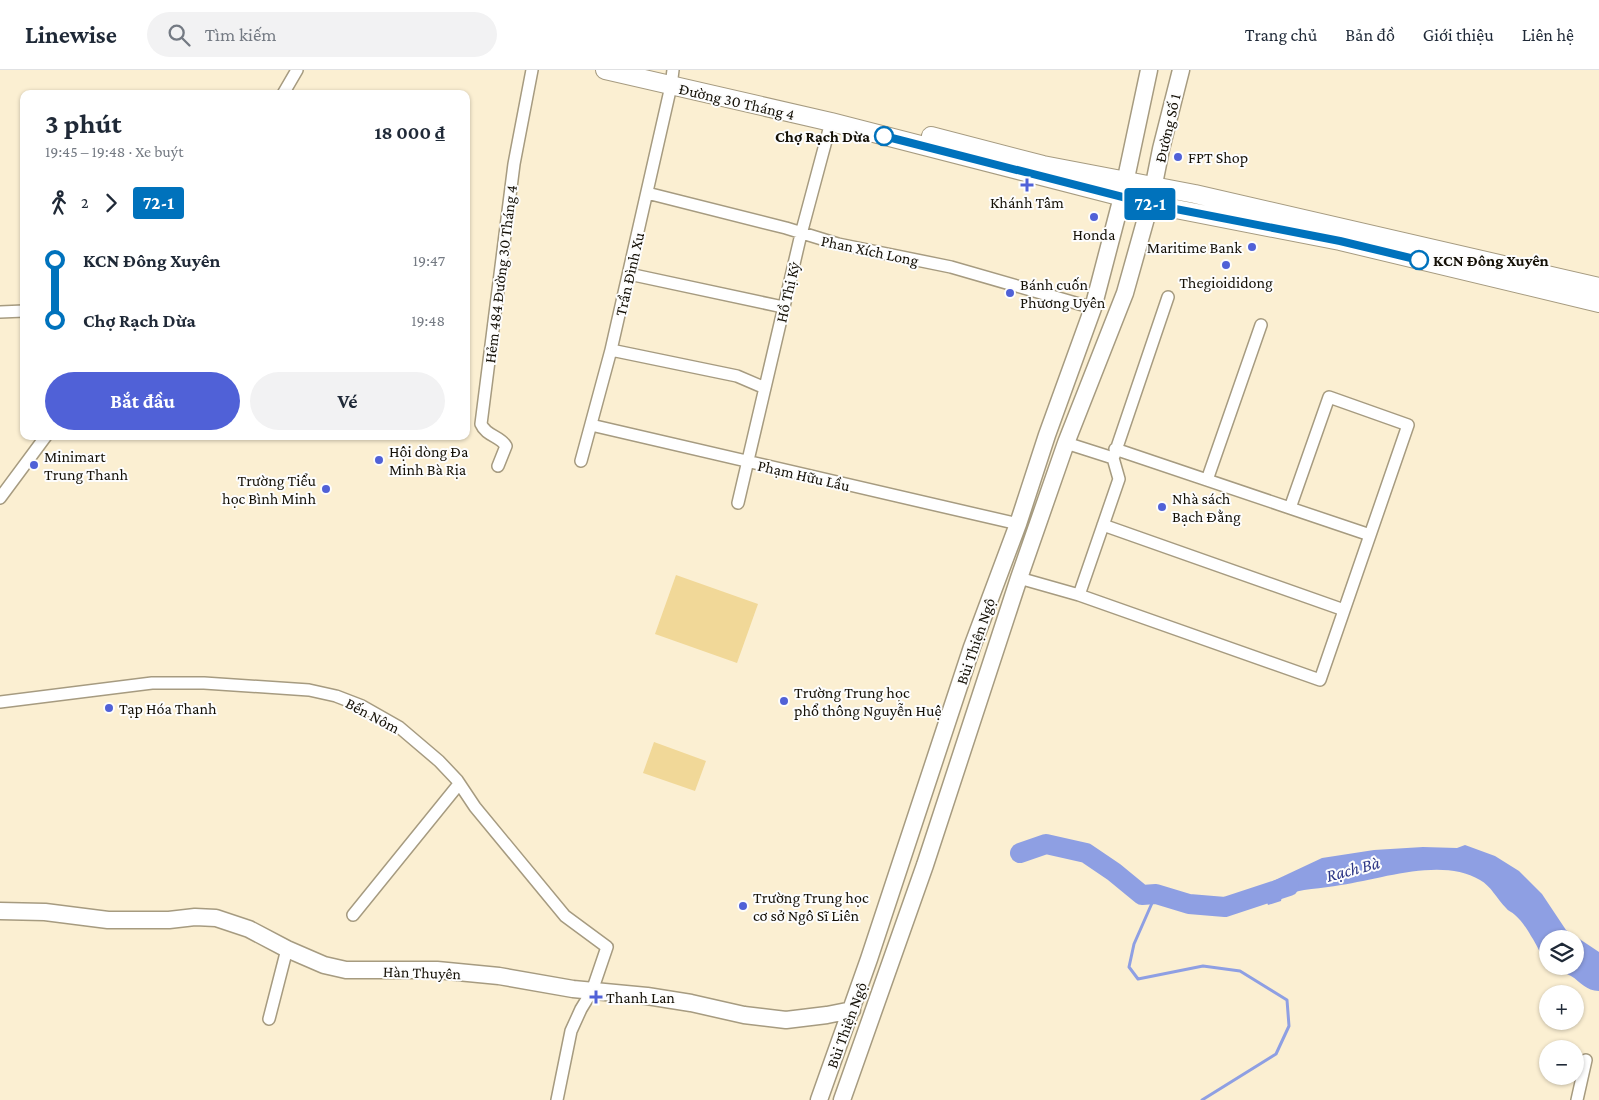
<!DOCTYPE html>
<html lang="vi">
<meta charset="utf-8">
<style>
:root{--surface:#fff;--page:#f2f2f3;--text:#1f2937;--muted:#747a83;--line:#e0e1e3;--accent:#5061d7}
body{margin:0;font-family:"Crimson Pro",serif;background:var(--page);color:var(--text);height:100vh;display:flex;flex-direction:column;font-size:19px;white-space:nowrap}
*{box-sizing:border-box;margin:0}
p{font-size:16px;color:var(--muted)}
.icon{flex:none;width:28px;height:28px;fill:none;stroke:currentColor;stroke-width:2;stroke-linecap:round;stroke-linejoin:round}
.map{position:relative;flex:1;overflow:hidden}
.sheet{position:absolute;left:20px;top:20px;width:450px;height:350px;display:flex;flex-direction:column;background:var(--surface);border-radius:10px;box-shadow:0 1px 4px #0004}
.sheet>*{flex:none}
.badge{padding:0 10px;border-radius:4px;font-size:18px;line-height:32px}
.fabs{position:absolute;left:1539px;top:860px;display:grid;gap:10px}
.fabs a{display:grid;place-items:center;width:45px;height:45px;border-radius:50%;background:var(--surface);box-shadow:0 1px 4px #0004;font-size:25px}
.map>.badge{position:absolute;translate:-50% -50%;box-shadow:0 0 0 2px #fff}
.legs{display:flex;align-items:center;gap:8px;height:55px;padding:0 25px;font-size:16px}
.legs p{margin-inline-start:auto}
.head{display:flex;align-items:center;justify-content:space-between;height:85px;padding:0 25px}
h1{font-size:28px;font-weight:700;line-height:38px}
.button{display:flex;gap:10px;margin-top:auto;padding:10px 25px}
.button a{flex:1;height:58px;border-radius:30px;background:var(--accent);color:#fff;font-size:20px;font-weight:700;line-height:58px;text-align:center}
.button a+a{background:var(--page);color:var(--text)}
ul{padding:0 25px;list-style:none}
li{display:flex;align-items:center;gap:18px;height:60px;font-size:19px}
li i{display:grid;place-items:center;width:8px;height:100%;margin:0 6px;background:currentColor}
li i::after{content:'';width:12px;height:12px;margin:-6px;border:4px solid;border-radius:50%;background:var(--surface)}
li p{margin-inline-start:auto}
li:first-child i{background:linear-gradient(#0000 50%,currentColor 0)}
li:last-child i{background:linear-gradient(currentColor 50%,#0000 0)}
header{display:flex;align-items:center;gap:30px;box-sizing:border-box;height:70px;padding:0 25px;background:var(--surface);border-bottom:1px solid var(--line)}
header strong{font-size:24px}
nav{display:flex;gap:28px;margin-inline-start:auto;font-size:18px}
.search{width:350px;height:45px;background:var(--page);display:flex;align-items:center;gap:12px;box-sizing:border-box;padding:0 18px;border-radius:28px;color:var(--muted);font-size:19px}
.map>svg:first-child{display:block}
</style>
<header>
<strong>Linewise</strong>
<div class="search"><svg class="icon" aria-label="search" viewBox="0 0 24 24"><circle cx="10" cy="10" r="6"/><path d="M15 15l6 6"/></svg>Tìm kiếm</div>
<nav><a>Trang chủ</a><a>Bản đồ</a><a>Giới thiệu</a><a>Liên hệ</a></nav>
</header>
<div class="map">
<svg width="1599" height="1030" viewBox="0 0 1599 1030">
<rect width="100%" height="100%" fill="#fbefd2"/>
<path fill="#f1d898" d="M676,505L758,534L737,593L655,564Z
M654,672L706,691L695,721L643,703Z"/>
<path fill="#8e9fe3" d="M1465,775L1495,786L1519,801L1542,824L1566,860L1599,882V921C1586,921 1581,912 1571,906C1564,902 1559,902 1553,896H1575V869H1548L1547,892C1540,884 1537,875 1531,866C1527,859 1521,850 1515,845C1512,842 1508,841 1506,838C1497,829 1491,816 1480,810C1442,787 1382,809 1341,815C1321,819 1302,818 1282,826L1281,831L1268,835L1262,819L1273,811L1322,788L1374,780L1423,777L1457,778Z"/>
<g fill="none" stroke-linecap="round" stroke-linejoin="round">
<path stroke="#8e9fe3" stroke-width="3" d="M1156,824L1134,874L1129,897L1138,909L1203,896L1240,901L1287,930L1289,956L1276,984L1202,1030"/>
<path stroke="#8e9fe3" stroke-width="20" d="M1020,783L1046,774L1086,783L1114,802L1142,825L1156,824L1189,834L1225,837L1289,816"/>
<defs>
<path id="street" d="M283,24L297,0
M647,123L786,158L838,174L951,197L1093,238
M629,204L783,237
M0,242L24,241
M611,280L737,306L765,318
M591,355L1018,454
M1066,373L1113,388L1119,409L1079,525
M1115,379L1370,465
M1114,386L1168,227
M581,391L611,280L671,16L673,0
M498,396L506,376C500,366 486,366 481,354L514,94L532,0
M1207,410L1261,255
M0,428L46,366
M738,433L801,164L831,52
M1103,455L1344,540
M1019,508L1079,525L1320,610L1408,355L1329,327L1290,438
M0,632L152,613H204L309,620L336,626L362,636L399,657L439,691L457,710L475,737L565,846L607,877L592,921L581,939L571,961L557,1030
M353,845L459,714
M269,949L287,879
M1577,1030L1586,990"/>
<path id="secondary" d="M0,841L45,842L108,850H169L195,847L216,848L249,859L287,879L324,895L346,900H437L499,906L573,919L647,926L691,933L744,945L786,950L827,945L852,940
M819,1030L869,889L972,577L1018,454L1047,365L1093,238L1122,127L1149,0
M842,1030L925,795L1019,508L1066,373L1125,223L1150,134L1161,79L1181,0"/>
<path id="primary" d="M605,0L831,52L1150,134L1340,171L1599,233
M931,66L1043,95L1195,124L1599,217"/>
</defs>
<use href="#street" stroke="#a69b80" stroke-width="14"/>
<use href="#secondary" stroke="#a69b80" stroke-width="19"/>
<use href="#primary" stroke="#a69b80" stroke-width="20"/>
<use href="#street" stroke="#fff" stroke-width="11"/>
<use href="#secondary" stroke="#fff" stroke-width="16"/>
<use href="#primary" stroke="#fff" stroke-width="18"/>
</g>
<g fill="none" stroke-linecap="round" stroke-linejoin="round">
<defs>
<path id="line-1" d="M884,66L1150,134L1340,171L1419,190"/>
</defs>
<use href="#line-1" stroke="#fff" stroke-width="11"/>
<use href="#line-1" stroke="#0072bc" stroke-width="8"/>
</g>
<g fill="#fff" stroke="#0072bc" stroke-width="2.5">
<circle cx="884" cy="66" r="9"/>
<circle cx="1419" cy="190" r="9"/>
</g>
<g fill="#5061d7" stroke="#fdfdfd" stroke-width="2">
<circle cx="1178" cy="87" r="5"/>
<path d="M1024.5 107.5h5v5h5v5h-5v5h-5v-5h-5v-5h5z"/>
<circle cx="1094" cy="147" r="5"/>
<circle cx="1252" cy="177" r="5"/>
<circle cx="1226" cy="195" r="5"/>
<circle cx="1010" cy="223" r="5"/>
<circle cx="379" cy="390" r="5"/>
<circle cx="34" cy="395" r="5"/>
<circle cx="326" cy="419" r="5"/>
<circle cx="1162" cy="437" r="5"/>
<circle cx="784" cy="631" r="5"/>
<circle cx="109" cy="638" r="5"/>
<circle cx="743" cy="836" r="5"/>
<path d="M593.5 919.5h5v5h5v5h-5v5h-5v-5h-5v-5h5z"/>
</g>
<g text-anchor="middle" stroke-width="4" stroke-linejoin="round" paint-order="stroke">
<g font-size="16" fill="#141006" stroke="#fdfdfd">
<text transform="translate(737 31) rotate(13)" y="6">Đường 30 Tháng 4</text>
<text transform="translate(1167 58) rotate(-77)" y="6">Đường Số 1</text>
<text transform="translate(870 180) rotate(12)" y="6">Phan Xích Long</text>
<text transform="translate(500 204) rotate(-83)" y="6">Hẻm 484 Đường 30 Tháng 4</text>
<text transform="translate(629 204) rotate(-77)" y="6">Trần Đình Xu</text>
<text transform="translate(787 222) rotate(-77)" y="6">Hồ Thị Kỷ</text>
<text transform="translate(804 405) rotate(13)" y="6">Phạm Hữu Lầu</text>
<text transform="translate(975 571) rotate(-71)" y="6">Bùi Thiện Ngộ</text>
<text transform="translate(373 645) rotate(28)" y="6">Bến Nôm</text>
<text transform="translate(422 902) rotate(2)" y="6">Hàn Thuyên</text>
<text transform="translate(846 955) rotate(-70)" y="6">Bùi Thiện Ngộ</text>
</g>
<g font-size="16" font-weight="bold" fill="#141006" stroke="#fdfdfd" text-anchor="end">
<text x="870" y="72">Chợ Rạch Dừa</text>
<text x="1433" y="196" text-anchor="start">KCN Đông Xuyên</text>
</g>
<g font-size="16" fill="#141006" stroke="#fdfdfd" text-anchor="start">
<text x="1188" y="93">FPT Shop</text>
<text x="1027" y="138" text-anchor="middle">Khánh Tâm</text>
<text x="1094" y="170" text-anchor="middle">Honda</text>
<text x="1242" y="183" text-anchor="end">Maritime Bank</text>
<text x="1226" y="218" text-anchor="middle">Thegioididong</text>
<text x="1020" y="220">Bánh cuốn<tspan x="1020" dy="18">Phương Uyên</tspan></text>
<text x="389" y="387">Hội dòng Đa<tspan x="389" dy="18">Minh Bà Rịa</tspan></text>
<text x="44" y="392">Minimart<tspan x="44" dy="18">Trung Thanh</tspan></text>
<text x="316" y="416" text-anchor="end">Trường Tiểu<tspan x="316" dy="18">học Bình Minh</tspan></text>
<text x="1172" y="434">Nhà sách<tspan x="1172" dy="18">Bạch Đằng</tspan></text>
<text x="794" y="628">Trường Trung học<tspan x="794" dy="18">phổ thông Nguyễn Huệ</tspan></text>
<text x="119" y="644">Tạp Hóa Thanh</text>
<text x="753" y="833">Trường Trung học<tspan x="753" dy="18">cơ sở Ngô Sĩ Liên</tspan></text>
<text x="606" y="933">Thanh Lan</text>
</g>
<g font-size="18" font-style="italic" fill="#2d3786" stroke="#fdfdfd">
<text transform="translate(1353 799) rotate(-15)" y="6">Rạch Bà</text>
</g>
</g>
</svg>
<div class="fabs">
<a><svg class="icon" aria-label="layers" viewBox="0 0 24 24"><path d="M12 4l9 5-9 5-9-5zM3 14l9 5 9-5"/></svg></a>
<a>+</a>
<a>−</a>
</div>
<b class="badge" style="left:1150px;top:134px;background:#0072bc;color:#fff">72-1</b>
<section class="sheet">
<div class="head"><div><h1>3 phút</h1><p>19:45 – 19:48 · Xe buýt</p></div><b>18 000 ₫</b></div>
<div class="legs"><svg class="icon" aria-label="walk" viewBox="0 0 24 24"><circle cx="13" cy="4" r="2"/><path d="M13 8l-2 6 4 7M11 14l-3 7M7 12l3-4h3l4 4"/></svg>2<svg class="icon" aria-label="forward" viewBox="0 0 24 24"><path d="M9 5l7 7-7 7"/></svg><b class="badge" style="background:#0072bc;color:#fff">72-1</b></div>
<ul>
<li><i style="color:#0072bc"></i><b>KCN Đông Xuyên</b><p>19:47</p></li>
<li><i style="color:#0072bc"></i><b>Chợ Rạch Dừa</b><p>19:48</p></li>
</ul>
<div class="button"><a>Bắt đầu</a><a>Vé</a></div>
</section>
</div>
